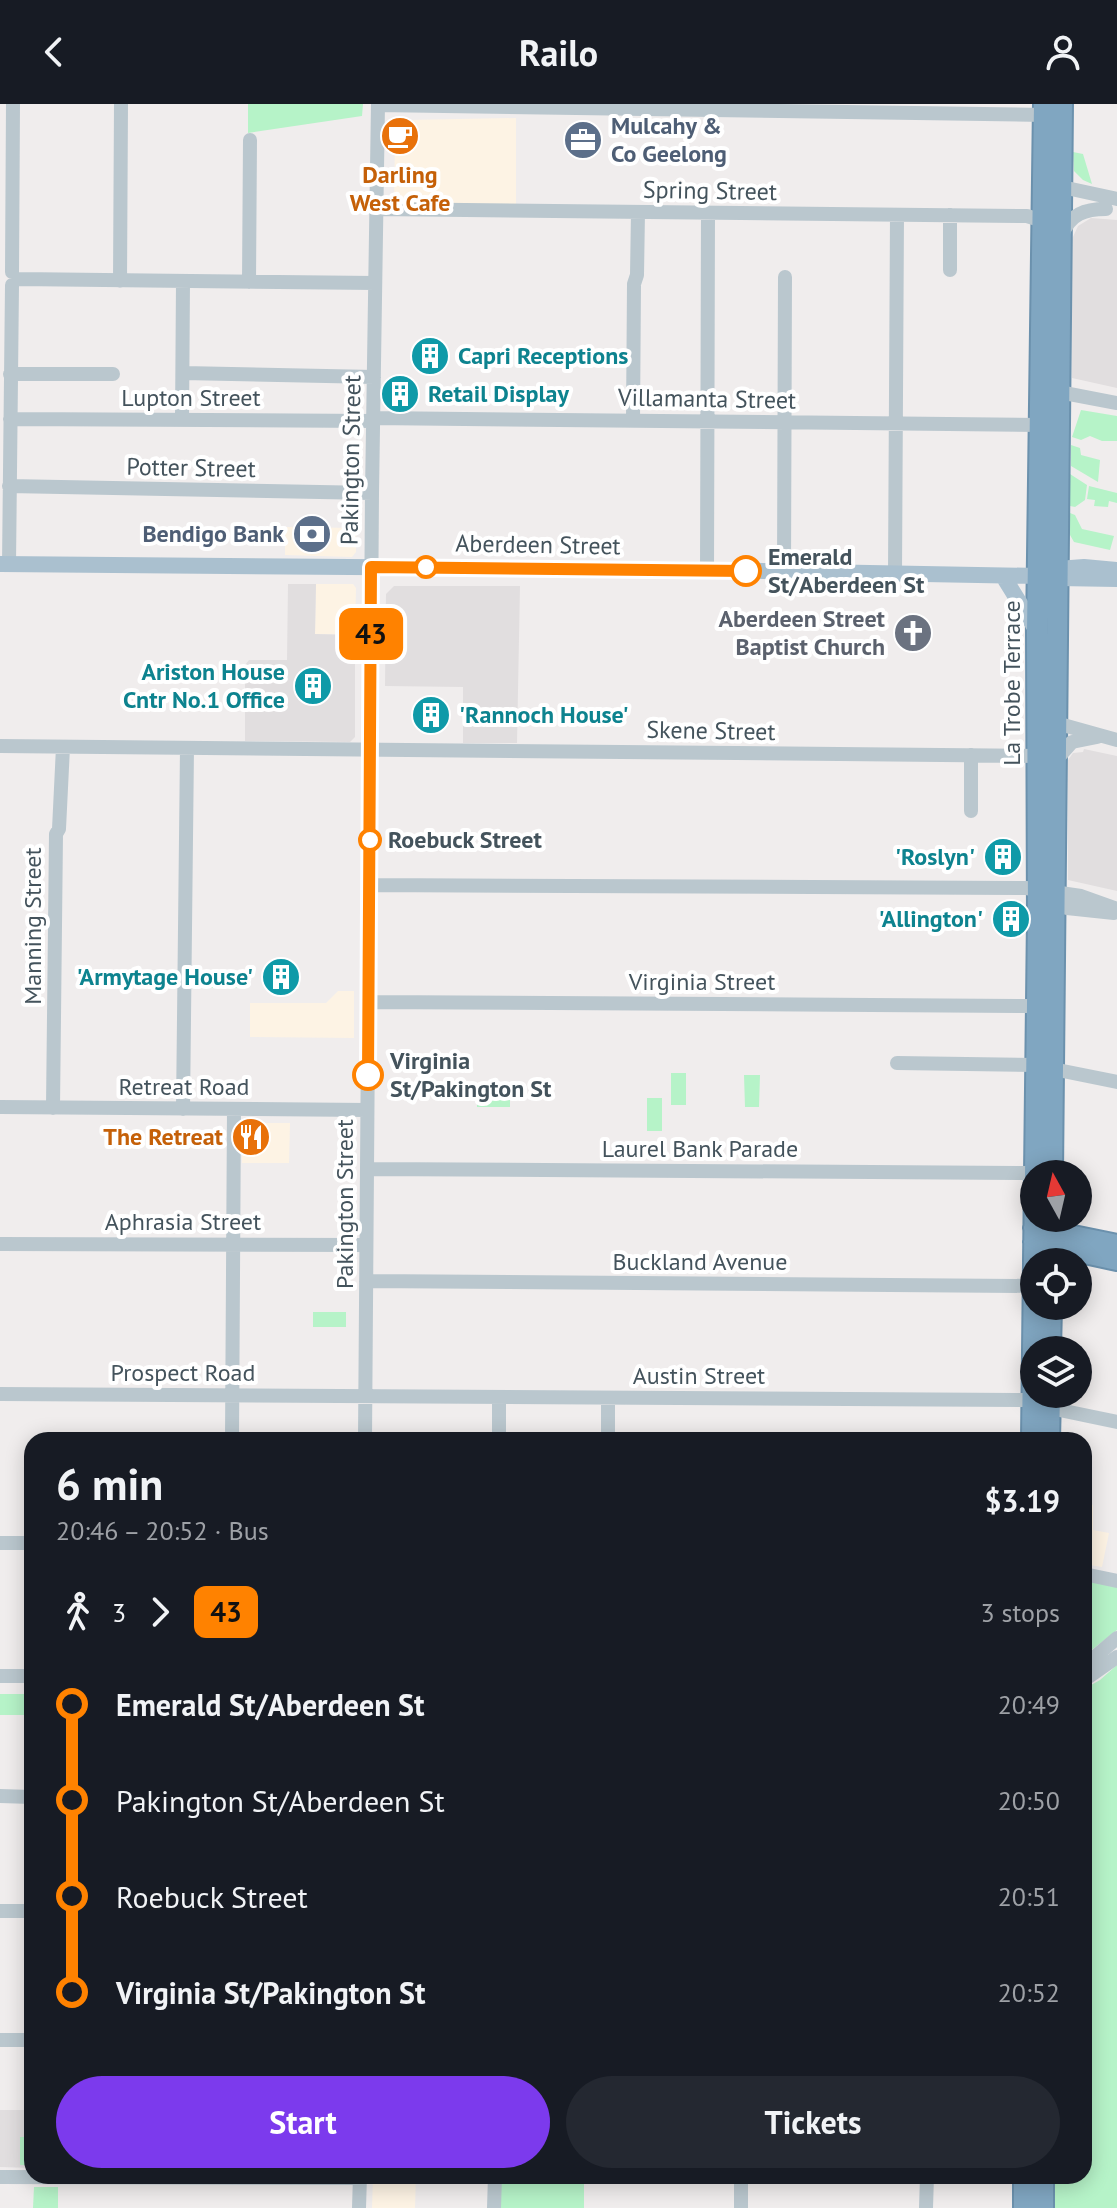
<!DOCTYPE html>
<meta charset="utf-8">
<style>
:root{--surface:#171b24;--page:#242831;--text:#f1f3f6;--muted:#9ea1a6;--accent:#7c3aed}
body{margin:0;font-family:"PT Sans",sans-serif;background:var(--page);color:var(--text);height:100vh;display:flex;flex-direction:column;font-size:30px;white-space:nowrap}
*{box-sizing:border-box;margin:0}
p{font-size:26px;color:var(--muted)}
.icon{flex:none;width:44px;height:44px;fill:none;stroke:currentColor;stroke-width:2;stroke-linecap:round;stroke-linejoin:round}
.map{position:relative;flex:1;overflow:hidden}
.drawer{position:absolute;left:24px;top:1328px;width:1068px;height:752px;display:flex;flex-direction:column;background:var(--surface);border-radius:24px;box-shadow:0 4px 20px #0003}
.drawer>*{flex:none}
.badge{padding:0 16px;border-radius:12px;font-size:28px;line-height:52px}
.needle{width:52px;rotate:352deg}
.controls{position:absolute;left:1020px;top:1056px;display:grid;gap:16px}
.controls a{display:grid;place-items:center;width:72px;height:72px;border-radius:50%;background:var(--surface);box-shadow:0 4px 20px #0003;font-size:40px}
.map>.badge{position:absolute;translate:-50% -50%;box-shadow:0 0 0 4px #fff}
.legs{display:flex;align-items:center;gap:12px;height:88px;padding:0 32px;font-size:26px}
.legs p{margin-inline-start:auto}
.summary{display:flex;align-items:center;justify-content:space-between;height:136px;padding:0 32px}
h1{font-size:44px;font-weight:700;line-height:60px}
.cta{display:flex;gap:16px;margin-top:auto;padding:16px 32px}
.cta a{flex:1;height:92px;border-radius:48px;background:var(--accent);color:#fff;font-size:32px;font-weight:700;line-height:92px;text-align:center}
.cta a+a{background:var(--page);color:var(--text)}
ul{padding:0 32px;list-style:none}
li{display:flex;align-items:center;gap:28px;height:96px;font-size:30px}
li i{display:grid;place-items:center;width:12px;height:100%;margin:0 10px;background:currentColor}
li i::after{content:'';width:20px;height:20px;margin:-10px;border:6px solid;border-radius:50%;background:var(--surface)}
li p{margin-inline-start:auto}
li:first-child i{background:linear-gradient(#0000 50%,currentColor 0)}
li:last-child i{background:linear-gradient(currentColor 50%,#0000 0)}
header{display:flex;justify-content:space-between;align-items:center;height:104px;padding:0 32px;background:var(--surface);font-size:36px;font-weight:700}
.map>svg:first-child{display:block}
</style>
<header><svg class="icon" aria-label="back" viewBox="0 0 24 24"><path d="M15 5l-7 7 7 7"/></svg>Railo<svg class="icon" aria-label="person" viewBox="0 0 24 24"><circle cx="12" cy="8" r="4"/><path d="M4 21q1-7 8-7t8 7"/></svg></header>
<div class="map">
<svg width="1117" height="2104" viewBox="0 0 1117 2104">
<rect width="100%" height="100%" fill="#f0eded"/>
<path fill="#fdf3e4" d="M516,14V100L394,102L395,30L408,16Z
M285,423L356,424V448L352,453L285,451Z
M316,480H353L356,484L355,531L315,530Z
M338,887H354V934L250,933V899H326Z
M243,1019H290L289,1059H242Z
M1084,1399L1093,1401V1426L1109,1429L1102,1463L1084,1460Z
M373,2072H416L415,2104H372Z"/>
<path fill="#e1dedf" d="M1091,114L1117,116V284L1072,274V135L1078,122Z
M288,480H316L315,530L355,531V633L350,638L245,637V561L249,556H287Z
M394,482H520L517,639H463V583L385,582L386,490Z
M1084,645L1117,652V787L1068,776V656L1073,649L1083,648Z
M26,1945H32V2064L0,2063V2006H25Z"/>
<path fill="#b6f3c8" d="M248,0H363L362,12L248,29Z
M1073,48L1083,50L1092,80L1083,76L1074,67Z
M1081,306L1117,312V337H1102L1090,332L1081,336L1072,333Z
M1071,341L1080,344L1081,351L1100,356L1098,378L1071,362Z
M1070,370L1087,381L1085,396L1075,403L1070,402Z
M1089,382L1117,389V399L1109,397L1108,403L1094,402L1095,396L1087,395Z
M1070,409L1075,411L1082,425L1114,432L1110,446L1074,438L1070,431Z
M211,868L244,869L243,884H211Z
M671,969H686V1001H671Z
M744,971H760L759,1003H745Z
M477,988H510V1003H477Z
M647,994H662V1027H647Z
M313,1208H346V1223H313Z
M1084,1475L1117,1482V1526L1084,1552Z
M1117,1561V2104H1050L1051,2072H1084V1585L1100,1576Z
M0,1590H32V1611H0Z
M20,2033H32V2061H20Z
M500,2072H584V2104H500Z
M34,2083H58V2104H33Z"/>
<g fill="none" stroke-linecap="round" stroke-linejoin="round">
<defs>
<path id="highway" d="M1052,1070L1062,0
M1034,1124L1117,1141
M1034,1138L1117,1156
M1034,1158L1038,813L1037,527L1044,0
M1050,1246L1051,1202
M1032,1336L1034,1160
M1049,1336L1050,1290
M1024,2104V2072
M1043,2104V2072"/>
</defs>
<use href="#highway" stroke="#6b91ad" stroke-width="24"/>
<path stroke="#bac7ce" stroke-width="14" d="M378,1L1044,11
M1062,83L1117,95
M376,105L1027,112L1043,117
M1062,131C1070,110 1085,105 1106,105
M950,166V111
M12,168L13,0
M18,175L375,179
M120,177L121,0
M249,178L250,36
M183,269L374,273
M10,270H113
M1059,288L1117,299
M373,314L1040,321
M10,315L373,317
M182,316L183,178
M633,316L634,180L637,171L638,108
M9,382L372,389
M9,461L12,181
M707,466L708,109
M784,468L785,173
M895,470L897,111
M1056,619L1117,636
M0,642L1037,652
M971,651V707
M1056,656L1072,638L1097,633
M369,781L1026,784L1081,792L1117,805
M1049,797L1067,804L1114,809
M368,898L1035,902
M897,959L1035,961
M1053,965L1117,978
M0,1003L367,1006
M53,1004L56,730L59,725L63,643
M183,1005L187,644
M367,1065L1033,1069
M0,1140L366,1141
M366,1177L1034,1182
M0,1290L1032,1296
M1050,1304L1117,1318
M232,1336L234,1005
M365,1336L372,389L378,0
M499,1336V1294
M608,1336V1294
M0,1439H32
M1084,1470L1117,1477
M1084,1562L1117,1534
M0,1572H32
M1084,1576L1117,1553
M0,1692L32,1693
M0,1807H32
M0,1936H32
M0,2073L360,2074
M359,2104L360,2072
M494,2104L495,2072
M741,2104V2072
M926,2104L927,2072"/>
<path stroke="#aac0cf" stroke-width="16" d="M0,460L707,466L1038,472
M1058,465L1084,463L1117,466
M1003,472L1037,527
M1058,474L1117,475"/>
<use href="#highway" stroke="#80a6c1" stroke-width="20"/>
</g>
<g fill="none" stroke-linecap="round" stroke-linejoin="round">
<defs>
<path id="line-1" d="M368,971L371,463L746,467"/>
</defs>
<use href="#line-1" stroke="#fff" stroke-width="18"/>
<use href="#line-1" stroke="#ff8200" stroke-width="12"/>
</g>
<defs>
<symbol id="cafe-disc" viewBox="-11 -11 22 22"><circle r="9.5" fill="#e8710a" stroke="#fff"/><path d="M-5.5-4.5H6V0H3Q3 3.5 0 3.5H-2.5Q-5.5 3.5-5.5 0ZM3-3.2v2h1.7v-2ZM-6 4.5H4V6H-6Z" fill="#fff"/></symbol>
<symbol id="office-disc" viewBox="-11 -11 22 22"><circle r="9.5" fill="#5c6f8a" stroke="#fff"/><path d="M-6-3h4V-5.5h4V-3h4V5H-6ZM-1-4.5V-3h2v-1.5ZM-6 0V1H6V0Z" fill="#fff"/></symbol>
<symbol id="building-disc" viewBox="-11 -11 22 22"><circle r="9.5" fill="#0f9aa8" stroke="#fff"/><path d="M-4-6H4V6H1V3H-1V6H-4ZM-2.5-4.3h1.7v1.8h-1.7ZM.8-4.3h1.7v1.8H.8ZM-2.5-1h1.7V.8h-1.7ZM.8-1h1.7V.8H.8Z" fill="#fff"/></symbol>
<symbol id="bank-disc" viewBox="-11 -11 22 22"><circle r="9.5" fill="#5c6f8a" stroke="#fff"/><path d="M-6-4H6V4H-6ZM0-2.3a2.3 2.3 0 1 0 0 4.6a2.3 2.3 0 1 0 0-4.6Z" fill="#fff"/></symbol>
<symbol id="church-disc" viewBox="-11 -11 22 22"><circle r="9.5" fill="#6b7280" stroke="#fff"/><path d="M-1.2-6h2.4v3.5h3.3v2.4h-3.3V6h-2.4V-.1h-3.3v-2.4h3.3Z" fill="#fff"/></symbol>
<symbol id="restaurant-disc" viewBox="-11 -11 22 22"><circle r="9.5" fill="#e8710a" stroke="#fff"/><path d="M-5-6h1v4h1v-4h1v4h1v-4h1v5L-1.5 .5V6h-2V.5L-5-1ZM5-6V6H3V1.5H1.5Q1.5-4 5-6Z" fill="#fff"/></symbol>
</defs>
<g fill-rule="evenodd">
<use href="#cafe-disc" x="378" y="10" width="44" height="44"/>
<use href="#office-disc" x="561" y="14" width="44" height="44"/>
<use href="#building-disc" x="408" y="230" width="44" height="44"/>
<use href="#building-disc" x="378" y="268" width="44" height="44"/>
<use href="#bank-disc" x="290" y="408" width="44" height="44"/>
<use href="#church-disc" x="891" y="507" width="44" height="44"/>
<use href="#building-disc" x="291" y="560" width="44" height="44"/>
<use href="#building-disc" x="409" y="589" width="44" height="44"/>
<use href="#building-disc" x="981" y="731" width="44" height="44"/>
<use href="#building-disc" x="989" y="793" width="44" height="44"/>
<use href="#building-disc" x="259" y="851" width="44" height="44"/>
<use href="#restaurant-disc" x="229" y="1011" width="44" height="44"/>
</g>
<g fill="#fff" stroke="#ff8200" stroke-width="4">
<circle cx="426" cy="463" r="10"/>
<circle cx="746" cy="467" r="14"/>
<circle cx="370" cy="736" r="10"/>
<circle cx="368" cy="971" r="14"/>
</g>
<g text-anchor="middle" stroke-width="8" stroke-linejoin="round" paint-order="stroke">
<g font-size="24" font-weight="bold" fill="#4e5e75" stroke="#fff" text-anchor="start">
<text x="611" y="30">Mulcahy &amp;<tspan x="611" dy="28">Co Geelong</tspan></text>
<text x="284" y="438" text-anchor="end">Bendigo Bank</text>
</g>
<g font-size="24" font-weight="bold" fill="#c56008" stroke="#fff">
<text x="400" y="79">Darling<tspan x="400" dy="28">West Cafe</tspan></text>
<text x="223" y="1041" text-anchor="end">The Retreat</text>
</g>
<g font-size="24" fill="#44535c" stroke="#fff">
<text transform="translate(710 87) rotate(1)" y="8">Spring Street</text>
<text x="191" y="302">Lupton Street</text>
<text transform="translate(707 295) rotate(1)" y="8">Villamanta Street</text>
<text transform="translate(351 356) rotate(-89)" y="8">Pakington Street</text>
<text transform="translate(191 364) rotate(1)" y="8">Potter Street</text>
<text transform="translate(538 441) rotate(1)" y="8">Aberdeen Street</text>
<text transform="translate(1012 579) rotate(-90)" y="8">La Trobe Terrace</text>
<text transform="translate(711 627) rotate(1)" y="8">Skene Street</text>
<text transform="translate(33 822) rotate(-90)" y="8">Manning Street</text>
<text x="702" y="886">Virginia Street</text>
<text x="184" y="991">Retreat Road</text>
<text x="700" y="1053">Laurel Bank Parade</text>
<text transform="translate(345 1100) rotate(-90)" y="8">Pakington Street</text>
<text x="183" y="1126">Aphrasia Street</text>
<text x="700" y="1166">Buckland Avenue</text>
<text x="183" y="1277">Prospect Road</text>
<text x="699" y="1280">Austin Street</text>
</g>
<g font-size="24" font-weight="bold" fill="#0d838f" stroke="#fff" text-anchor="end">
<text x="458" y="260" text-anchor="start">Capri Receptions</text>
<text x="428" y="298" text-anchor="start">Retail Display</text>
<text x="285" y="576">Ariston House<tspan x="285" dy="28">Cntr No.1 Office</tspan></text>
<text x="459" y="619" text-anchor="start">'Rannoch House'</text>
<text x="975" y="761">'Roslyn'</text>
<text x="983" y="823">'Allington'</text>
<text x="253" y="881">'Armytage House'</text>
</g>
<g font-size="24" font-weight="bold" fill="#44535c" stroke="#fff" text-anchor="start">
<text x="768" y="461">Emerald<tspan x="768" dy="28">St/Aberdeen St</tspan></text>
<text x="388" y="744">Roebuck Street</text>
<text x="390" y="965">Virginia<tspan x="390" dy="28">St/Pakington St</tspan></text>
</g>
<g font-size="24" font-weight="bold" fill="#5b616d" stroke="#fff" text-anchor="end">
<text x="885" y="523">Aberdeen Street<tspan x="885" dy="28">Baptist Church</tspan></text>
</g>
</g>
</svg>
<div class="controls">
<a><svg class="needle" viewBox="-14 -14 28 28"><path d="M0-13l5 13h-10z" fill="#e53935"/><path d="M0 13l5-13h-10z" fill="#9ea1a6"/></svg></a>
<a><svg class="icon" aria-label="locate" viewBox="0 0 24 24"><circle cx="12" cy="12" r="6"/><path d="M12 2v4M12 18v4M2 12h4M18 12h4"/></svg></a>
<a><svg class="icon" aria-label="layers" viewBox="0 0 24 24"><path d="M12 4l9 5-9 5-9-5zM3 14l9 5 9-5"/></svg></a>
</div>
<b class="badge" style="left:371px;top:530px;background:#ff8200;color:#111">43</b>
<section class="drawer">
<div class="summary"><div><h1>6 min</h1><p>20:46 – 20:52 · Bus</p></div><b>$3.19</b></div>
<div class="legs"><svg class="icon" aria-label="walk" viewBox="0 0 24 24"><circle cx="13" cy="4" r="2"/><path d="M13 8l-2 6 4 7M11 14l-3 7M7 12l3-4h3l4 4"/></svg>3<svg class="icon" aria-label="forward" viewBox="0 0 24 24"><path d="M9 5l7 7-7 7"/></svg><b class="badge" style="background:#ff8200;color:#111">43</b><p>3 stops</p></div>
<ul>
<li><i style="color:#ff8200"></i><b>Emerald St/Aberdeen St</b><p>20:49</p></li>
<li><i style="color:#ff8200"></i><span>Pakington St/Aberdeen St</span><p>20:50</p></li>
<li><i style="color:#ff8200"></i><span>Roebuck Street</span><p>20:51</p></li>
<li><i style="color:#ff8200"></i><b>Virginia St/Pakington St</b><p>20:52</p></li>
</ul>
<div class="cta"><a>Start</a><a>Tickets</a></div>
</section>
</div>
